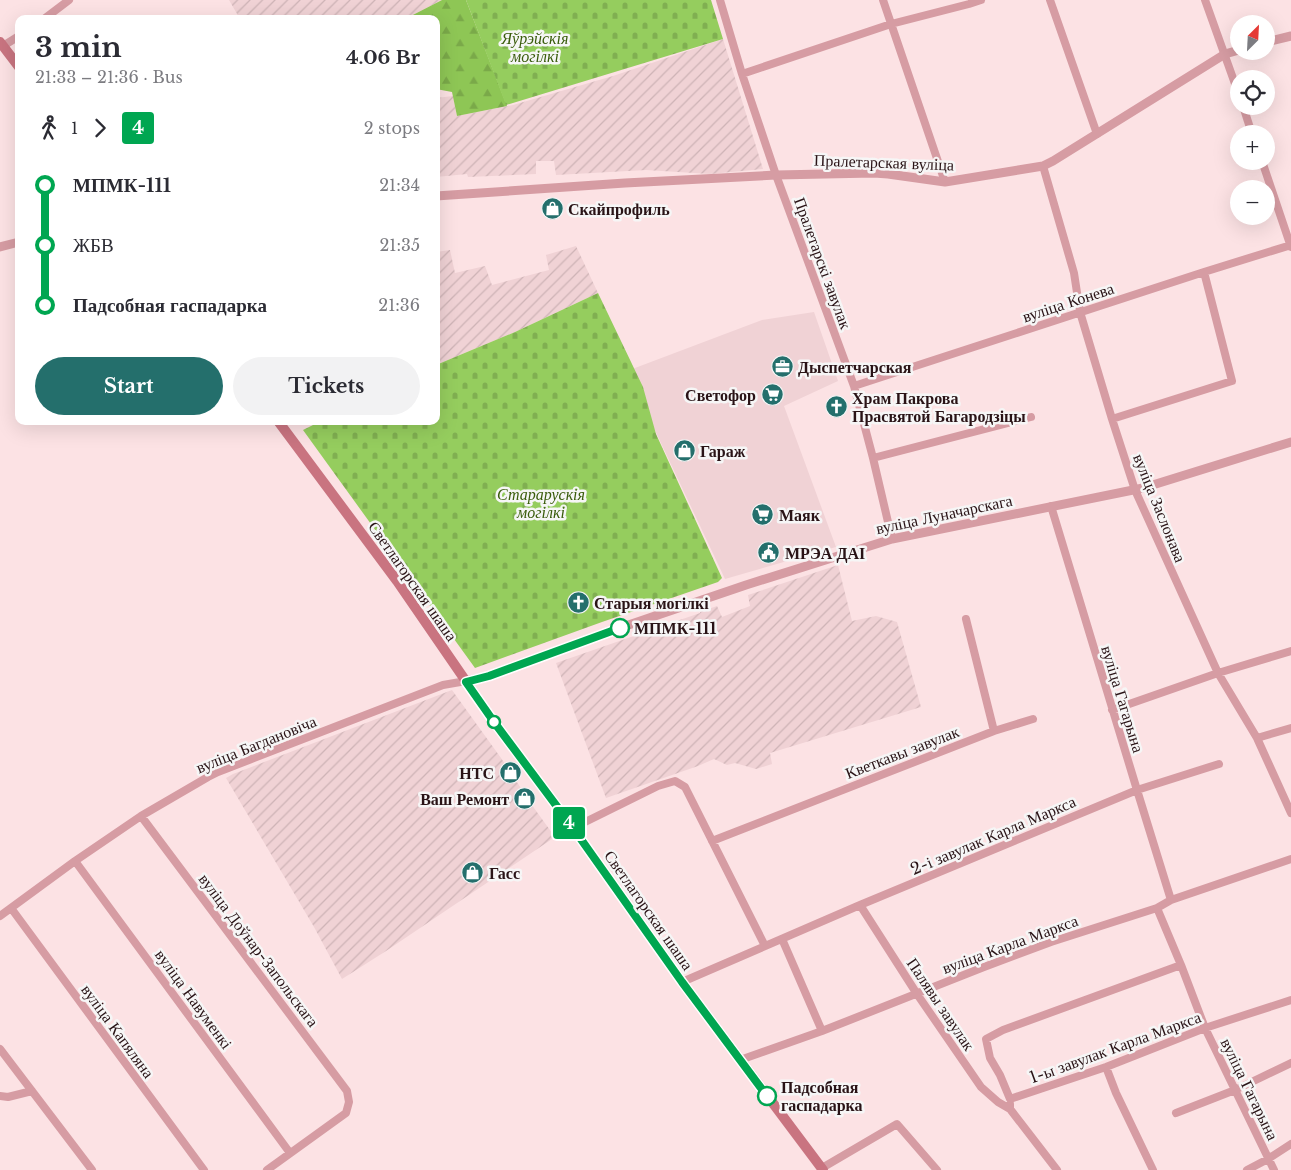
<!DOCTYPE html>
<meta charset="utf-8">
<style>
:root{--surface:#fff;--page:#f2f2f3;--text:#2b2b33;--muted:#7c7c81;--accent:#246f6c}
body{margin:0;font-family:"Libre Baskerville",serif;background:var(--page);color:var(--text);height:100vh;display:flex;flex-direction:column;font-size:19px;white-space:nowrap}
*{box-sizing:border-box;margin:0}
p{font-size:16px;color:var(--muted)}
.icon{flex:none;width:28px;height:28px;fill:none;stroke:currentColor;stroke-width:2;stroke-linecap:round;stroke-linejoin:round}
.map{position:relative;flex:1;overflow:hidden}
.panel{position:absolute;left:15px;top:15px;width:425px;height:410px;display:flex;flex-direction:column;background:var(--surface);border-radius:10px;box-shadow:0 5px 20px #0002}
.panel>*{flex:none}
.badge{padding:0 10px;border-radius:4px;font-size:18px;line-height:32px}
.needle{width:32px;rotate:24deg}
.tools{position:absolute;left:1230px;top:15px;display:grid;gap:10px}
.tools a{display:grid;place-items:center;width:45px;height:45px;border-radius:50%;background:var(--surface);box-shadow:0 5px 20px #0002;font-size:25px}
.map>.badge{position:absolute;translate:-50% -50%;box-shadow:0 0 0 2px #fff}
.legs{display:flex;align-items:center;gap:8px;height:55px;padding:0 20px;font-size:16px}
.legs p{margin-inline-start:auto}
.headline{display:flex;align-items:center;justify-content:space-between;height:85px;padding:0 20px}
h1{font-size:28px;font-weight:800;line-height:38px}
.action{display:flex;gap:10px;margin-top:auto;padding:10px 20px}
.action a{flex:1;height:58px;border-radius:30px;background:var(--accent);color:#fff;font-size:20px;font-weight:800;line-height:58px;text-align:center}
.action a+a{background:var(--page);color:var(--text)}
ul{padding:0 20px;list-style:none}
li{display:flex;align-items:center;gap:18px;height:60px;font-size:19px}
li i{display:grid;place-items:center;width:8px;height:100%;margin:0 6px;background:currentColor}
li i::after{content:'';width:12px;height:12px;margin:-6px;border:4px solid;border-radius:50%;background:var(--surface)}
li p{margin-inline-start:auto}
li:first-child i{background:linear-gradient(#0000 50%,currentColor 0)}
li:last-child i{background:linear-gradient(currentColor 50%,#0000 0)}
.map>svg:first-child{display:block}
</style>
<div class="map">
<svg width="1291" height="1170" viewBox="0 0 1291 1170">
<defs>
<pattern id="industrial-furrows" width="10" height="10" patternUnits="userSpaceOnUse" patternTransform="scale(1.25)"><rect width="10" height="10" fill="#f0d2d5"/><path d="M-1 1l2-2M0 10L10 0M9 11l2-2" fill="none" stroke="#ceb3b6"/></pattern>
<pattern id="forest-firs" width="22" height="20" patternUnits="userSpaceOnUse" patternTransform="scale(1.25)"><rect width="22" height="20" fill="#8ec655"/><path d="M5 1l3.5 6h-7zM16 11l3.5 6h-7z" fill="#7aa949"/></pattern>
<pattern id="cemetery-stones" width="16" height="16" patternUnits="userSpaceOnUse" patternTransform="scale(1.25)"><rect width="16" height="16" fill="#95cd5e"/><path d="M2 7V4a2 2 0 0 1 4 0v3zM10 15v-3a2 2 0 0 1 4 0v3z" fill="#80af51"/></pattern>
</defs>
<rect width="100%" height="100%" fill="#fce2e4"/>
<path fill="#f0d2d5" d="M814,312L838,381L784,406L836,547L725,579L627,371L762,320Z"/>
<path fill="url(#industrial-furrows)" d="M229,0H442L405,19H240Z
M723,39L763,169L710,174L646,170L556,175L554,161H536V174L468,177L467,174L436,177V98L453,96L457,116L513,105L613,76Z
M576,246L598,293L515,332L436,365V252L450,250L455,273L485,266L492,285L549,270L546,255Z
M838,565L852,621L876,616L897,622L921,707L770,753L772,764L756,769L735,763L727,765L714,759L698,766L606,798L556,663L700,613V612L717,606L722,617L750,606L748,595Z
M452,690L501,758L534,808L555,837L386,951L342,979L314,927L226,778L233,774Z"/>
<path fill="url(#forest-firs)" d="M442,0H466L507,106L457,116L452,92L436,89V19H405Z"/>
<path fill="url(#cemetery-stones)" d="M466,0H711L723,39L506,105Z
M598,293L643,387L656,434L722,578L718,582L602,622L475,668L303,430L321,421H436V365L515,332Z"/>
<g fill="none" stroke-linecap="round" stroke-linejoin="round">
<path stroke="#d69ca3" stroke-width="8" d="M720,0L742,74L776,175L854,386L873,458L892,539
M883,0L945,182
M1050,0L1097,134
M1205,0L1239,95
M44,19L69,0
M3,46L19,36
M742,74L891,24L969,4L981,0
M1243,106L1252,134
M1262,161L1291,247
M1043,166L1074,273L1080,312L1112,419L1135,490L1218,673L1257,738L1291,813
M854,386L1204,272L1291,245
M1112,419L1232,381L1204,272
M873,458L1031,417
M1051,506L1137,790L1171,900
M1112,710L1218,673L1291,651
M994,731L1033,719
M1257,738L1291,728
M141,816L347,1091L349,1102L346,1113L267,1170
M573,828L658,786L675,781L685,787L765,946
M712,841L994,731L966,619
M75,861L290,1153
M860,905L917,994L981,1087L998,1102L1010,1109
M11,908L204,1170
M1157,908L1181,965L1205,1028L1274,1170
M0,916L75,861L141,816L208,777L218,772L443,685L466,681
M782,939L822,1031
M1181,965L1003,1030L986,1039L990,1058L1000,1075L1010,1099L1106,1067L1205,1028L1291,1000
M682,982L860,905L1137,790L1219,764
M0,1049L92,1170
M740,1060L822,1031L984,967L1051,942L1157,908L1171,900L1291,859
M1106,1067L1116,1093L1153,1170
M0,1096L8,1097L32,1091
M1010,1104V1109L1057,1170
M1176,1113L1235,1090L1291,1063
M822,1168L897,1124L937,1170
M1247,1170L1268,1159L1291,1144"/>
<path stroke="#d69ca3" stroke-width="9" d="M1266,42L1291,36
M436,196L625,183L776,175L874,173L888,174L945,182L1043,166L1053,161L1225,54L1239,50
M0,247L19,242
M466,681L489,676L605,633L746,585L892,539L1143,488L1291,442"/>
<path stroke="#c97480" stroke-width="10" d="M0,42L19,67
M278,421L397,581L494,722L573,828L682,982L823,1170"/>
</g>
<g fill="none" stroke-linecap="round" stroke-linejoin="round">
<defs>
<path id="line-1" d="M620,628L489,676L466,682L494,722L573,828L682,982L767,1096"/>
</defs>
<use href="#line-1" stroke="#fff" stroke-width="11"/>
<use href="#line-1" stroke="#00a651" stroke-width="8"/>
</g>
<defs>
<symbol id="shop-disc" viewBox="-11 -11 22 22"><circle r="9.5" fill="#246f6c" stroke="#f6f6f6"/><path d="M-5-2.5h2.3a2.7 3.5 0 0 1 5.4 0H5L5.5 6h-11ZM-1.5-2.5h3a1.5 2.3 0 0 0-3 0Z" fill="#fff"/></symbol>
<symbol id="office-disc" viewBox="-11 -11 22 22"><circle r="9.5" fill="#246f6c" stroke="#f6f6f6"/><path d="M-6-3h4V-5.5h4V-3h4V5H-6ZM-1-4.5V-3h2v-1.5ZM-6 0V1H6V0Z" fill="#fff"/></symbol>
<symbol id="supermarket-disc" viewBox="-11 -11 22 22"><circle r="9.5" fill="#246f6c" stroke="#f6f6f6"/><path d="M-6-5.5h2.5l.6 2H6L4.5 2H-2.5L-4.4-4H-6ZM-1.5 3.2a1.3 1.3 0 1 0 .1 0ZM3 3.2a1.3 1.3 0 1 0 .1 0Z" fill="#fff"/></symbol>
<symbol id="church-disc" viewBox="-11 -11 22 22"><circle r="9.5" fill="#246f6c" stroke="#f6f6f6"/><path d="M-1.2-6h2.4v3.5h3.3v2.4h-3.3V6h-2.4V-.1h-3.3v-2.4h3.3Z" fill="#fff"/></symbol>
<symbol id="civic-disc" viewBox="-11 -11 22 22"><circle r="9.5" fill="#246f6c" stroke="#f6f6f6"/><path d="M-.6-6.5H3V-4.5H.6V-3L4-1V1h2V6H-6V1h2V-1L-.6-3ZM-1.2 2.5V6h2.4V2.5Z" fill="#fff"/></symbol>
</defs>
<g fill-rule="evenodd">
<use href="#shop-disc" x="540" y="196" width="25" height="25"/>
<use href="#office-disc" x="770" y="354" width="25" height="25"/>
<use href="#supermarket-disc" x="760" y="382" width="25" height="25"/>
<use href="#church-disc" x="824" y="394" width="25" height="25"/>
<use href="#shop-disc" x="672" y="438" width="25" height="25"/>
<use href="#supermarket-disc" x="750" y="502" width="25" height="25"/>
<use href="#civic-disc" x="756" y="540" width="25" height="25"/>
<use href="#church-disc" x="566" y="590" width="25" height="25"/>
<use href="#shop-disc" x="498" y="760" width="25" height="25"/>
<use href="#shop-disc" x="512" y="786" width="25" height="25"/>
<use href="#shop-disc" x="460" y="860" width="25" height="25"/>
</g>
<g fill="#fff" stroke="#00a651" stroke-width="2.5">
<circle cx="620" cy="628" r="9"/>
<circle cx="494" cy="722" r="6"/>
<circle cx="767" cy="1096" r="9"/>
</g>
<g text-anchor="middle" stroke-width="5" stroke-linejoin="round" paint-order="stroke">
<g font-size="16" font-style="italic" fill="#395c0b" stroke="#f6f6f6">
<text x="535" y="44">Яўрэйскія<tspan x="535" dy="18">могілкі</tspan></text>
<text x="541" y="500">Старарускія<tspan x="541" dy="18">могілкі</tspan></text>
</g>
<g font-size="16" fill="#291316" stroke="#f6f6f6">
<text transform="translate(884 162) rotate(2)" y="6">Пралетарская вуліца</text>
<text transform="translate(823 263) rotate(70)" y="6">Пралетарскі завулак</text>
<text transform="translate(1068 302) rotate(-18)" y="6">вуліца Конева</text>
<text transform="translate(1160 508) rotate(68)" y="6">вуліца Заслонава</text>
<text transform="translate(944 514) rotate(-12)" y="6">вуліца Луначарскага</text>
<text transform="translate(413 581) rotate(55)" y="6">Светлагорская шаша</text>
<text transform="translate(1123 699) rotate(73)" y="6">вуліца Гагарына</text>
<text transform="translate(256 744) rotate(-22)" y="6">вуліца Багдановіча</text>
<text transform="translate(902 752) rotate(-21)" y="6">Кветкавы завулак</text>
<text transform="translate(993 835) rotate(-23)" y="6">2-і завулак Карла Маркса</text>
<text transform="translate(649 910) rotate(55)" y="6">Светлагорская шаша</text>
<text transform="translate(1010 944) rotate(-20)" y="6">вуліца Карла Маркса</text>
<text transform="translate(259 950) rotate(53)" y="6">вуліца Доўнар-Запольскага</text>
<text transform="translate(194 999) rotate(54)" y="6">вуліца Навуменкі</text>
<text transform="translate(941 1004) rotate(56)" y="6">Палявы завулак</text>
<text transform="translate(118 1031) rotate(54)" y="6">вуліца Капяляна</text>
<text transform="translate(1115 1047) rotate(-20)" y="6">1-ы завулак Карла Маркса</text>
<text transform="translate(1250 1089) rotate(64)" y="6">вуліца Гагарына</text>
</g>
<g font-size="16" font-weight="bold" fill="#291316" stroke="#f6f6f6" text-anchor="start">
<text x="568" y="215">Скайпрофиль</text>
<text x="798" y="373">Дыспетчарская</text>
<text x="756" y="401" text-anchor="end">Светофор</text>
<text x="852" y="404">Храм Пакрова<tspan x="852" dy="18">Прасвятой Багародзіцы</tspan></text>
<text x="700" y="457">Гараж</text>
<text x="779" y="521">Маяк</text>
<text x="785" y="559">МРЭА ДАІ</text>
<text x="594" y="609">Старыя могілкі</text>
<text x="494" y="779" text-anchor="end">НТС</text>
<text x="509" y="805" text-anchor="end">Ваш Ремонт</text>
<text x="489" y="879">Гасс</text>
</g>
<g font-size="16" font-weight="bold" fill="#291316" stroke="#f6f6f6" text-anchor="start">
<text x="634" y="634">МПМК-111</text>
<text x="781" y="1093">Падсобная<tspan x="781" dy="18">гаспадарка</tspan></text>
</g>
</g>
</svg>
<div class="tools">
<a><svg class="needle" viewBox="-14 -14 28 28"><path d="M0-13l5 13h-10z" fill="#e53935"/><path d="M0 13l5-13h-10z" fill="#7c7c81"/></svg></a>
<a><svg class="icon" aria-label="locate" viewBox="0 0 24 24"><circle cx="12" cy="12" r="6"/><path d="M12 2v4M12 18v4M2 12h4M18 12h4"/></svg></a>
<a>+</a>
<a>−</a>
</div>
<b class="badge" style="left:569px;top:823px;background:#00a651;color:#fff">4</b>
<section class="panel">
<div class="headline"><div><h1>3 min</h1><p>21:33 – 21:36 · Bus</p></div><b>4.06 Br</b></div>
<div class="legs"><svg class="icon" aria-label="walk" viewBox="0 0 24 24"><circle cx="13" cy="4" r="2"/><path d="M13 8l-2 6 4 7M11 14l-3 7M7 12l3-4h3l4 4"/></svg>1<svg class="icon" aria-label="forward" viewBox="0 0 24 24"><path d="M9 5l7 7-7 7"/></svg><b class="badge" style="background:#00a651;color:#fff">4</b><p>2 stops</p></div>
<ul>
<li><i style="color:#00a651"></i><b>МПМК-111</b><p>21:34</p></li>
<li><i style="color:#00a651"></i><span>ЖБВ</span><p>21:35</p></li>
<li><i style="color:#00a651"></i><b>Падсобная гаспадарка</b><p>21:36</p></li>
</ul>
<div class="action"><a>Start</a><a>Tickets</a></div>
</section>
</div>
